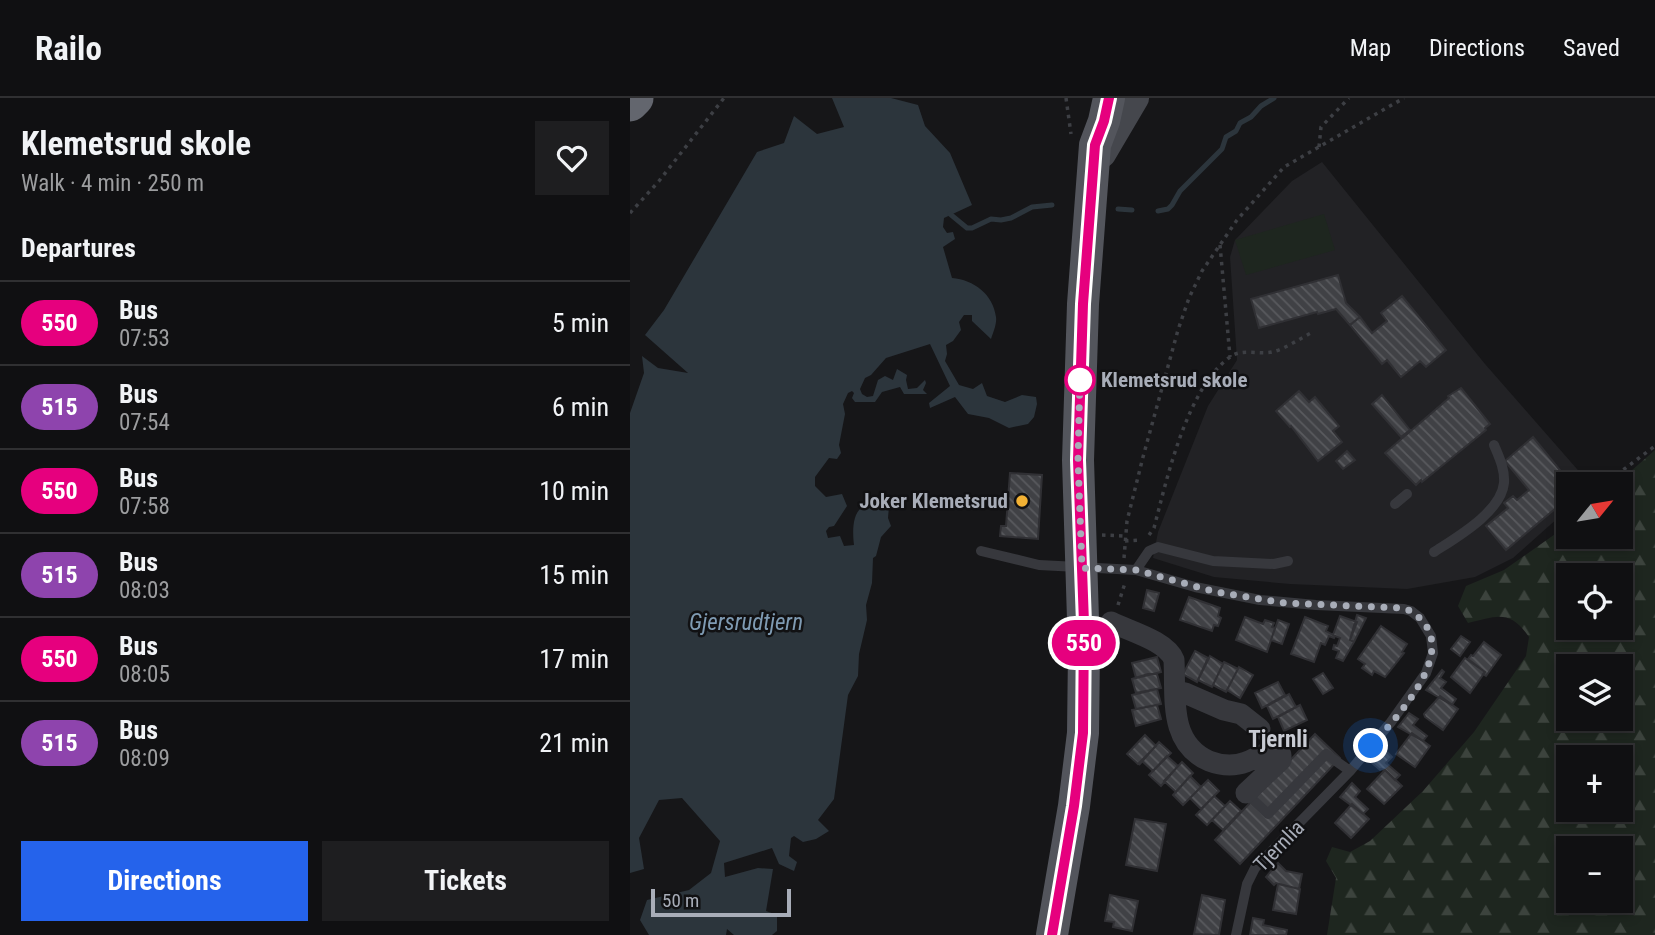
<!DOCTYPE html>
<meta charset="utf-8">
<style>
:root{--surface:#101012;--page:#1e1e20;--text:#f1f3f6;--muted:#9c9d9f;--line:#303032;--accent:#2563eb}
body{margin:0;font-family:"Roboto Condensed",sans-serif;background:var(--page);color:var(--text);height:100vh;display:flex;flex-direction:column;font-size:26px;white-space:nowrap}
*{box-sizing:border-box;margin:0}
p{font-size:23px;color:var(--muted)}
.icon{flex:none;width:38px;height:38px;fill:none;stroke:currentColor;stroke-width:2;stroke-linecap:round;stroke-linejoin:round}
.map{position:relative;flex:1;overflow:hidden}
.panel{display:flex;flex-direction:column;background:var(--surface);width:630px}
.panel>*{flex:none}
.badge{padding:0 14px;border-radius:23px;font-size:24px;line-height:46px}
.needle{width:46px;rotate:60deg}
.fabs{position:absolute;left:926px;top:374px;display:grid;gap:14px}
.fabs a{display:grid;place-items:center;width:77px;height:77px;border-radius:0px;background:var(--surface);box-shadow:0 4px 10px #0003,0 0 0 2px var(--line);font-size:35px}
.scale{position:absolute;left:21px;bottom:18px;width:140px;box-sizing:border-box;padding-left:7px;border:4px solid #a8adb8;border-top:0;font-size:19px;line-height:24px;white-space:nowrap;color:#a8adb8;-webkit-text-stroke:5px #111113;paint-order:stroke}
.you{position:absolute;width:35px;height:35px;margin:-18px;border:5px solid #fff;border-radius:50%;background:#1a73e8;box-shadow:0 0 0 10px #1a73e833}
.map>.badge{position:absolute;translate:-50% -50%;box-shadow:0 0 0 4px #fff}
h2{padding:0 21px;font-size:26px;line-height:63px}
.round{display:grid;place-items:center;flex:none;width:74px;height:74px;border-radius:0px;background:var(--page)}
.head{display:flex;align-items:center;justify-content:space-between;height:119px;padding:0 21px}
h1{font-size:33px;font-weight:700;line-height:52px}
.primary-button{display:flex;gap:14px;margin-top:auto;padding:14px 21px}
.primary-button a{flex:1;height:80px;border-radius:0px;background:var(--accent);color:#fff;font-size:28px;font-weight:700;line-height:80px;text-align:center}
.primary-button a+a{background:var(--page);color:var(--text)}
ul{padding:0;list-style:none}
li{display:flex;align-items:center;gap:21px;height:84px;padding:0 21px;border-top:2px solid var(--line)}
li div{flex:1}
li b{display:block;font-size:26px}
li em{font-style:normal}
li .badge{min-width:77px;font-weight:700;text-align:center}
header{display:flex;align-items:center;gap:42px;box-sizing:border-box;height:98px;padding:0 35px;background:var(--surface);border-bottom:2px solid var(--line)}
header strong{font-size:33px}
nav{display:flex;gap:38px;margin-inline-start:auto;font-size:24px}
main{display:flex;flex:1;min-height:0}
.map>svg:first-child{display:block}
</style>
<header>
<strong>Railo</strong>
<nav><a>Map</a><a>Directions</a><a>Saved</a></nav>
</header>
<main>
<section class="panel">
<div class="head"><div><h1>Klemetsrud skole</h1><p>Walk · 4 min · 250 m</p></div><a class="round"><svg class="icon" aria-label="heart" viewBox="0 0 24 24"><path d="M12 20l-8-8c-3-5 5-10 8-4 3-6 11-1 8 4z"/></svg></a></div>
<h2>Departures</h2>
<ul>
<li><span class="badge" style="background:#e6007e;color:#fff">550</span><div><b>Bus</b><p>07:53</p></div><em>5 min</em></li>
<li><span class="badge" style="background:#8e44ad;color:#fff">515</span><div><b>Bus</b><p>07:54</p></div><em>6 min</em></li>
<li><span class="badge" style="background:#e6007e;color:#fff">550</span><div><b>Bus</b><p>07:58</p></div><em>10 min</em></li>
<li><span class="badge" style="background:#8e44ad;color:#fff">515</span><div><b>Bus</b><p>08:03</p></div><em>15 min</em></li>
<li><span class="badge" style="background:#e6007e;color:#fff">550</span><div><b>Bus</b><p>08:05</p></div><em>17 min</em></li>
<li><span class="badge" style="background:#8e44ad;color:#fff">515</span><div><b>Bus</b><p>08:09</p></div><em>21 min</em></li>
</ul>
<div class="primary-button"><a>Directions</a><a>Tickets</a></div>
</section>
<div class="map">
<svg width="1025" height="837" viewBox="0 0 1025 837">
<defs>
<pattern id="forest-firs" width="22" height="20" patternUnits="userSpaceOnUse" patternTransform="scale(1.75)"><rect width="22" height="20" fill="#1e261f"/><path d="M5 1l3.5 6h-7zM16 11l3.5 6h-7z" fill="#3c433d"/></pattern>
<pattern id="building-back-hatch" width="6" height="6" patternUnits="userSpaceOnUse" patternTransform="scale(1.75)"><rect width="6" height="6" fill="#404145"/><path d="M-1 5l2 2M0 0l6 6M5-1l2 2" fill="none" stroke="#595a5e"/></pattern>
</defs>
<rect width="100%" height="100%" fill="#161618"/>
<path fill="#222225" d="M692,64L855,266L961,387H938V411L883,460L845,479L777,491L660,486L584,479L523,460L528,434L578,308L607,262L600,159L605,142L662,83Z"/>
<path fill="url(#forest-firs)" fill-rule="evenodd" d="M1025,352V837H697L706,780L696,763L702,749L720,754L740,743L793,693L844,634L896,558L899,539C880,511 867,518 838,525L828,508L836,488L874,472L938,427V439H990V387H985ZM938,478H990V530H938ZM938,569H990V621H938ZM938,660H990V712H938ZM938,751H990V803H938Z"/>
<path fill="#1e261f" d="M694,116L705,152L616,177L605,142Z"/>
<path fill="#2c353c" d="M202,0H261L288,7L295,28L320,55L342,107L314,120L313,129L317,135L323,134L325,141L313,149L322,180C344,182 363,196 366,219C367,226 363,235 361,241L342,223V217H334L329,224L331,232L323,243L316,247L317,256L315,263L329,287L343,291L352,285L357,298L375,304L392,297L406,299L407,306L404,319L398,326L379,330L359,320L338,316L325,299L300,310L299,305L320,288L300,246L256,260L241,277L235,280L230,291L232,296L237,299L243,298L248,282L255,278L263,282L267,271L277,277L276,282L278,291L287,290L295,282L296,285L293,292L297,296H274L270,289L252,294L245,304H225L222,300L224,295L222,293L218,295L213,306L215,316L209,347L211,355L207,361L199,360L185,379V388L196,399L212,396L217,408L204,428L199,429L196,433L198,440L210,438L214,448L224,447C222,430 222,404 245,407L247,402L254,403L259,408L258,420L261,428L251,439L246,458L243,460L242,485L236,507L237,522L229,556L228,578L218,597L204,701L188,722L199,733L186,741L173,744L164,738L161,740L159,758L167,764L164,773L149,766L142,750L94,765L95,779L128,770L143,771L136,813L147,817V833L142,837H104L97,831L96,837H19L10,822L17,802L59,792L81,775L90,743L52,700L29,702L9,740L14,771L0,775V315L14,275L12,258L28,270L58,275L15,237L34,212L127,54L154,45L164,18L187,36L214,29Z"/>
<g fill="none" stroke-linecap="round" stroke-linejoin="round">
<path stroke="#2c353c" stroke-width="5" d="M488,111L502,112
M528,113L538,111L542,107L550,93L592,51L596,39L606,33L610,25L621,19L631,8L644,0
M320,116L337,130H342L361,121L371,122L381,120L402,109L422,107"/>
</g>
<path fill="url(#building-back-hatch)" stroke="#303034" stroke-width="2" d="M708,177L716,205L730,219L720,227L706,211L688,216L687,214L629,230L621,201Z
M772,198L816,252L796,269L790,263L771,279L757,262L752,266L720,227L730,219L742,235L757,223L751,215Z
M831,290L860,326L855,330L856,332L792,384L791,382L786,387L755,355L819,300L818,298Z
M669,293L679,304L685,299L709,328L703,333L712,344L688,363L661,328L660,329L646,313Z
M752,297L780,332L771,339L742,306Z
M903,339L942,387H938V400L876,452L856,428L878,410L874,405L883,398L887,402L899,392L875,363Z
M717,353L725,362L713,371L706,363Z
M380,375L412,377L408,441L370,438L371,428H376Z
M517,492L529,495L524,513L513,510Z
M559,499L590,510L588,518L591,520L588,528L584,527L582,533L550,522Z
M727,517L736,520L724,544L720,542Z
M710,518L727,524L720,542L724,544L713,563L706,560L709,553L703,551L704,547L707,548L710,540L703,537Z
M615,519L633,526L635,522L644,525L642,529L645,530L637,554L606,542Z
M675,519L698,528L696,533L705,538L704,540L699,538L695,547L691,545L684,564L661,556Z
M648,522L659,526L652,546L641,542Z
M751,528L777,546L772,554L774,555L755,579L744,573L742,577L732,570L735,566L728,561Z
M831,538L840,544L830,558L821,551Z
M854,544L871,557L856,578L853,576L855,574L838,561L841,557L843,558Z
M565,553L578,560L567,584L553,576Z
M580,558L593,566L582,589L568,582Z
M527,559L531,574L506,580L502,565Z
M835,560L855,574L840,595L821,579Z
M594,564L608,571L596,594L583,587Z
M609,569L623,577L610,600L597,592Z
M812,572L814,574L810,580L816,584L811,590L826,601L822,607L796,592Z
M693,575L703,590L693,596L683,581Z
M518,576H527L531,590L506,595L502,581Z
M648,584L655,597L632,610L625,595Z
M527,591L531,606L506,611L502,597Z
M659,596L666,609L643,621L637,608Z
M810,598L828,611L813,632L795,619L794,616Z
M527,607L531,621L506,628L502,612Z
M670,607L677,622L654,633L648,619Z
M779,615L788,621L783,627L797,638L793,643L768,629Z
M782,635L800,648L785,669L766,656Z
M685,636L710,660L610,766L585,742Z
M515,637L526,648L508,666L497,656Z
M529,644L541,655L523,673L512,663L509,667Z
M754,651L762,659L756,665L770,677L765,682L755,672L751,671L750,672L742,665Z
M537,658L548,668L531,688L519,677Z
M552,664L563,675L546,694L534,683Z
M755,672L772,688L754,706L737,691Z
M560,678L571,689L553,707L543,697Z
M578,682L589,693L571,711L560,700Z
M722,685L730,693L725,699L738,711L733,716L710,699Z
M584,698L595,708L577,727L566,717Z
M600,703L611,713L593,732L582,722Z
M722,706L739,721L721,740L705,725Z
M505,721L536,726L527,773L496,767Z
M648,765L656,773L672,776L669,791L646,785L644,787L636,779Z
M648,786L670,791L666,816L643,812Z
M480,797L508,803L502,833L483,829L484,824L475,823Z
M572,797L595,802L589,837L564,836Z
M623,820L634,822L633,827L657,832L656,837H620Z"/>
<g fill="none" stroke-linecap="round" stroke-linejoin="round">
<path stroke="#3d3f44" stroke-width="3.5" stroke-dasharray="3.5 5" stroke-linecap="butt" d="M436,0L441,36
M689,49L691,29L719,0
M0,115L29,83L94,0
M590,147L600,259
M973,387L1025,348
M472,437L495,438
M519,437L524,430C537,380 557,290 600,259C612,250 629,257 642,254C655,251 669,241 681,235
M495,443L510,442
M494,460L497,423L513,359L548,232L559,200L572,173L607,122L654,69L774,0
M488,507L495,485"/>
<path stroke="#37383d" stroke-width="10" d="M765,406L777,396
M351,453L409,467L506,472L565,489L630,502L686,507L774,511L781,513L790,520L801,538L803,555L796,575L761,624L720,673L625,770L617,786L606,837
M804,454C827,439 871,414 874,385C875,371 869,359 864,347
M506,472L519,453L528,449L583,463L644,466L658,463
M616,695L638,716L696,656L720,673"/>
<path stroke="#37383d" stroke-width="21" d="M481,524C499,533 537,543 544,562C546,599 538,645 579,663C592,668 603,669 616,664C628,660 640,649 651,657V662L616,695
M546,593L555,595L594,612L611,616L630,631"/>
<path stroke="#45474d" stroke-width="28" d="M472,56L505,0"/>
<path stroke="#53555c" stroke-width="32" d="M422,837L444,708L453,635L454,553L448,362L453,206L465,47L474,23L479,0"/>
<path stroke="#63666e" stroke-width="37" d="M0,5L5,0"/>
</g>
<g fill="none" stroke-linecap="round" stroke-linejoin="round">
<defs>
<path id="line" d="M422,837L444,708L453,635L454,525L448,362L453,206L465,47L474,23L479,0"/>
</defs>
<use href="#line" stroke="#fff" stroke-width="16"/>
<use href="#line" stroke="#e6007e" stroke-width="10"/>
<path stroke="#a8adb8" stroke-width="7" stroke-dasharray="0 12.6" d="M450,282V277L448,362L452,470L506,472L586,494L655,505L771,510C782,512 787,517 794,525C823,561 765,621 741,648"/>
</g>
<circle fill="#fff" stroke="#e6007e" stroke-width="3.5" cx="450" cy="282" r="14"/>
<circle fill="#f2b134" stroke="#111113" stroke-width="2.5" cx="392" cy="403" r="7"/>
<g text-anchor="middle" stroke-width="5" stroke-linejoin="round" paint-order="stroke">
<g font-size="21" font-weight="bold" fill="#a8adb8" stroke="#111113" text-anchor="start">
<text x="471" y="289">Klemetsrud skole</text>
</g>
<g font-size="21" font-weight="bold" fill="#a8adb8" stroke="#111113" text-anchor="end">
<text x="378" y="410">Joker Klemetsrud</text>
</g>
<g font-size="21" fill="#a8adb8" stroke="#111113">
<text transform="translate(649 748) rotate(-46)" y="7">Tjernlia</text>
</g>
<g font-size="23" font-style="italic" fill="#7f9bb3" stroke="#111113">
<text x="116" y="532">Gjersrudtjern</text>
</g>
<g font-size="23" font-weight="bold" fill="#c9ccd4" stroke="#111113">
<text x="648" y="649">Tjernli</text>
</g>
</g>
</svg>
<div class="fabs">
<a><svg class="needle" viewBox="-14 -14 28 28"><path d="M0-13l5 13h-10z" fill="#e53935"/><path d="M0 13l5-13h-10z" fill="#9c9d9f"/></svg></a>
<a><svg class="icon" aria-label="locate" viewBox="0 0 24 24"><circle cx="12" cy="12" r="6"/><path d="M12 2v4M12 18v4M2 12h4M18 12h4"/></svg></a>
<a><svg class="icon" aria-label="layers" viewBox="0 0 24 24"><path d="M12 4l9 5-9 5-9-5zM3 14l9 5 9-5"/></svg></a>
<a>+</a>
<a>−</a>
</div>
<div class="scale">50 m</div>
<div class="you" style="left:741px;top:648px"></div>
<b class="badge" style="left:454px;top:545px;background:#e6007e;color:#fff">550</b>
</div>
</main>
